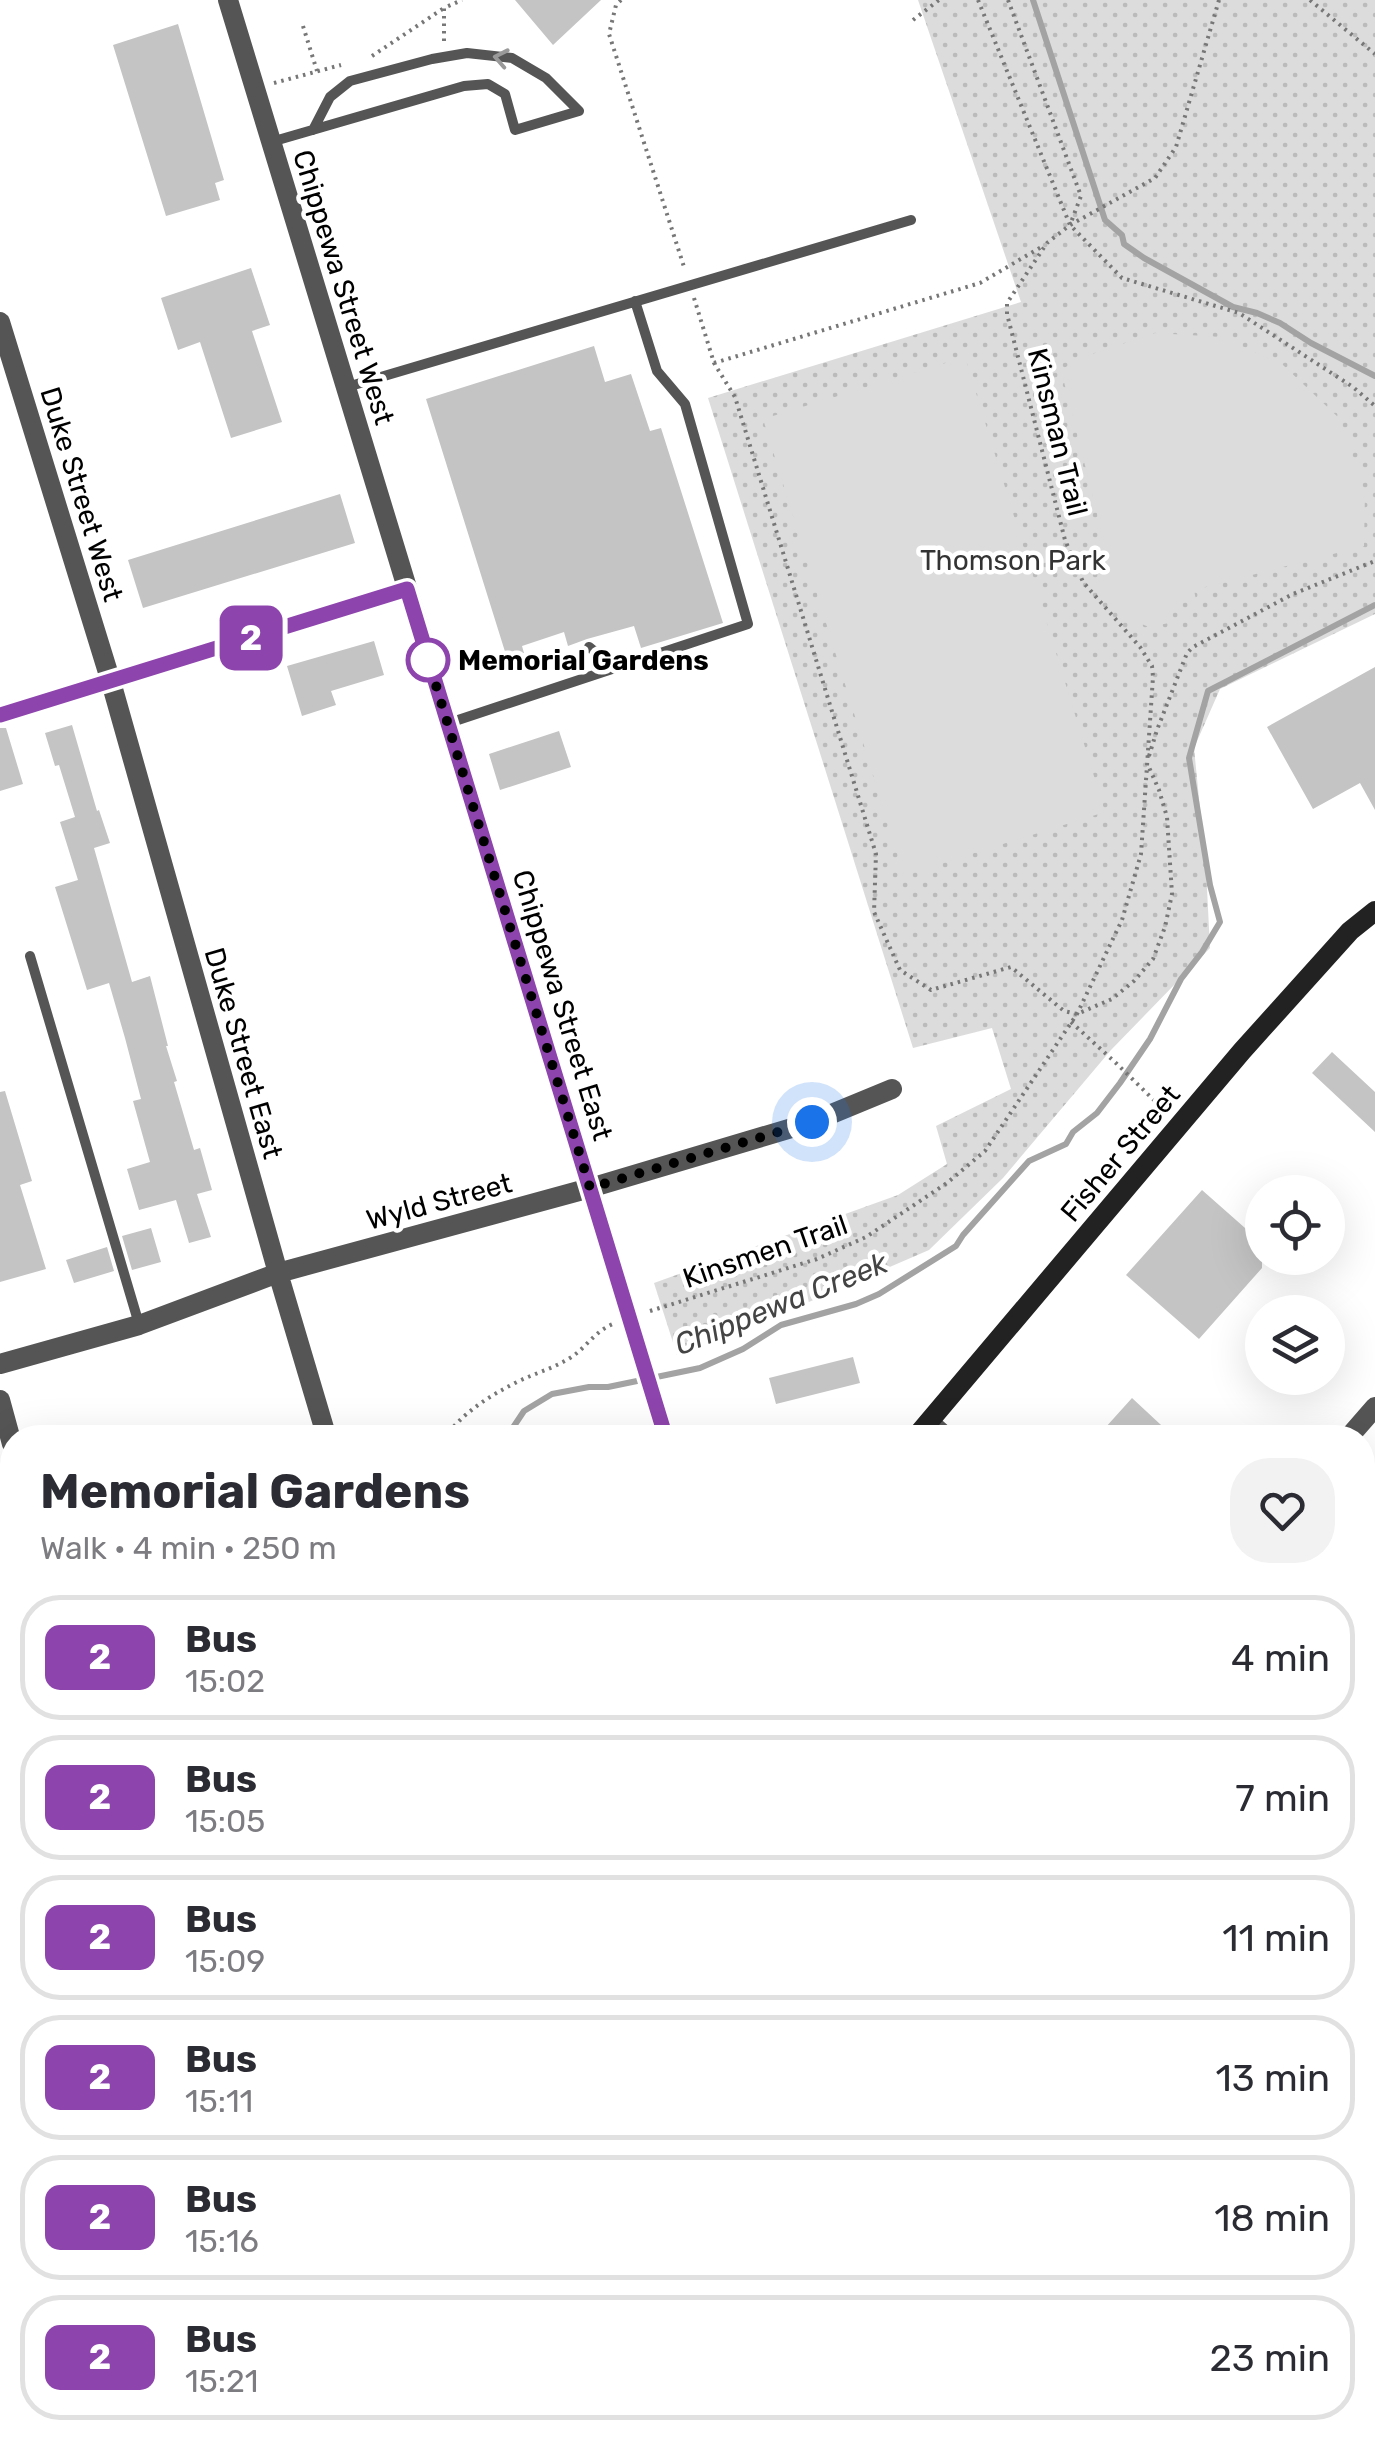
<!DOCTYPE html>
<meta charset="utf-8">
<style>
:root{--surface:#fff;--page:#f2f2f3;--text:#2b2b33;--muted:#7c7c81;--line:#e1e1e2}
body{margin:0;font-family:Rubik,sans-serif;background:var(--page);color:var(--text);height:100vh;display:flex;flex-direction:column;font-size:38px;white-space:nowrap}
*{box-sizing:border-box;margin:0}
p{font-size:32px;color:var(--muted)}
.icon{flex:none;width:55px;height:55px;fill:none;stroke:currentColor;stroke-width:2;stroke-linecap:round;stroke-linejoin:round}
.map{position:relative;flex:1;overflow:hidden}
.details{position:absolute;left:0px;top:1425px;width:1375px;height:1032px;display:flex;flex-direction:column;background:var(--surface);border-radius:40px 40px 0 0;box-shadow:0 10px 40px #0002}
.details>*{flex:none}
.badge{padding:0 20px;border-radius:15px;font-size:35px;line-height:65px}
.tools{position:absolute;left:1245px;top:1175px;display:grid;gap:20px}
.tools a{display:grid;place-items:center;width:100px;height:100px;border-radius:50%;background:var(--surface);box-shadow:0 10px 40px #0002;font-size:50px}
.you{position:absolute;width:50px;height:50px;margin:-25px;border:8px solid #fff;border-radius:50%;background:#1a73e8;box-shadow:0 0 0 15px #1a73e833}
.map>.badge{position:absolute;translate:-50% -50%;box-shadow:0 0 0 5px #fff}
.round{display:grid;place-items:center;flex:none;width:105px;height:105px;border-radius:40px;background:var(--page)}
.overview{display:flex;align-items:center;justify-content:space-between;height:170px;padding:0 40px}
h1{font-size:48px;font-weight:700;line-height:75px}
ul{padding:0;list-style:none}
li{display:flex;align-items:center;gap:30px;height:125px;margin:0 20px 15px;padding:0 20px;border:5px solid var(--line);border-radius:40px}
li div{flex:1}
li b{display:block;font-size:38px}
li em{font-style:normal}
li .badge{min-width:110px;font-weight:700;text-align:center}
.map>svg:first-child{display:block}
</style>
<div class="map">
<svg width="1375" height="2456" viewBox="0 0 1375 2456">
<defs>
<pattern id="green-dots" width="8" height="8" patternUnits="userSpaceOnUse" patternTransform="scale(2.5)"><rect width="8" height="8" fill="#dcdcdc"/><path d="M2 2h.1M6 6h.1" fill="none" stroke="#bbb" stroke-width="1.8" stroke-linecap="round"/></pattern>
</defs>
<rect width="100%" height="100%" fill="#fff"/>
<path fill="url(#green-dots)" d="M918,0H1375V614L1220,689L1194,748L1206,869L1210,948L1111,1050L1003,1178L929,1250L728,1337L677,1355L654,1283L898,1195L947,1164L936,1126L1011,1089L992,1028L913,1048L708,398L1021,302Z
M157,2445H309L299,2456H168Z"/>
<path fill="#dcdcdc" d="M1155,333L1222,337L1283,365L1339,418L1365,493L1364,546L1194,590L1196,600L1169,605L1174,622L1149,627L1119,615L1101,589L1094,544L1103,537L1061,370L1080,358Z
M965,357L1105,812L904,875L763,419Z"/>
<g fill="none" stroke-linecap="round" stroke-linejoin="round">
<path stroke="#a3a3a3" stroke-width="6" d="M1033,0L1105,220L1122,235L1124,244L1144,258L1233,307L1257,313L1280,323L1311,343L1375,376
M506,1438L524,1411L552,1394L589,1387H608L700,1368L743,1349L781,1325L856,1304L879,1294L956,1246L963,1235L1029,1161L1066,1144L1073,1132L1097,1113L1120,1083L1150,1039L1181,979L1202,952L1220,922L1210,885L1189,758L1208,691L1375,605
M202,2456L208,2445"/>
</g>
<path fill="#c4c4c4" d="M515,0H601L553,45Z
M178,24L224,180L215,183L220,200L166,216L113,45Z
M251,268L270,325L252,331L282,422L231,438L200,342L178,350L161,298Z
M594,346L605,382L631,374L650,431L661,428L723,623L641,648L634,626L587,639L568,646L564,632L522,646L524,653L507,658L426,399Z
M340,494L355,543L143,608L128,560Z
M374,641L384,675L331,691L336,705L302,716L287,666Z
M1375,667V810L1360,783L1313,809L1267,727Z
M72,725L97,811L99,810L110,843L94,848L132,982L150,976L168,1046H166L177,1081L174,1082L194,1150L200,1148L212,1190L197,1194L211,1237L189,1243L176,1200L139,1210L127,1169L150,1162L133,1101L141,1099L125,1038L109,983L87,990L55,887L78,880L60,822L75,817L59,765L55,766L45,733Z
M0,728H6L23,784L0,791Z
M559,731L571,767L500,790L489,754Z
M1332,1052L1375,1092V1132L1312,1073Z
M5,1091L32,1181L20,1185L46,1269L0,1282V1092Z
M1202,1190L1262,1243V1268L1199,1339L1126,1275Z
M151,1228L161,1262L132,1270L122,1236Z
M107,1247L114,1271L74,1283L66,1260Z
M853,1357L860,1383L776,1404L769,1378Z
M1132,1398L1175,1438H1096Z"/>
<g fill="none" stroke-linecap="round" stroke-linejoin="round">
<path stroke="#777" stroke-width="4" stroke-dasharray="2.5 5" stroke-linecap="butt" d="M621,0L616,5L609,34L685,270
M978,0L1070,225L1122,278L1239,313L1353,387L1375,406
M1008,0L1081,196L1070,225
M1310,0L1375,54
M913,20L939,0
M303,26L317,71
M444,41V8L462,0
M372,56L444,8
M274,83L341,65
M694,298L714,363L735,397L876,854L874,912L900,970L931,990L1011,967L1064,1011L1077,1014L1112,999L1134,981L1153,959L1165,927L1172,894L1167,817L1159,790L1148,765
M714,363L980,283L1043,246
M1149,756L1157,730L1187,653L1193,647L1293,594L1375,561
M1071,1022L1117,1064L1165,1111
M650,1311L817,1259L866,1237L947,1183L985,1151L1077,1014L1122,920L1141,854L1153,677L1152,666L1140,647L1083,582L1065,540L1007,314V303L1047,243L1070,225L1155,178L1176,147L1219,0
M444,1438C465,1411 489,1396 519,1381C536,1373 554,1368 570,1358C586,1348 595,1331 613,1324
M261,2445L262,2456"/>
<path stroke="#555" stroke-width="10" d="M271,142L464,86L488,84L505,94L515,130L579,111L546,78L512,58L467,53L432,59L350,81L330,97L313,130
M347,387L911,220
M589,647L615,668
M449,723L748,624L685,404L657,371L635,301
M30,956L139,1324"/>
<path stroke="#555" stroke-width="20" d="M0,322L111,682L278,1273L327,1438
M0,715L407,589
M0,1364L139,1325L278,1273L590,1188L812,1122L892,1089
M0,1400L12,1444
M929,1422L947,1438
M1348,1438L1375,1407
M1362,1811L1375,1822
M1362,1883L1375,1869
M0,2162L12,2173
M1362,2360L1375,2346
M751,2445L763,2456
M1233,2445L1247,2456
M412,2456L423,2445
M776,2456L785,2445
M1125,2456L1135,2445
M1277,2456L1287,2445"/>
<path stroke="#555" stroke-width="20" d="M228,0L666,1438"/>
<path stroke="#222" stroke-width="20" d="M915,1438L1242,1051L1350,931L1375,911
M13,2456L23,2445"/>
</g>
<defs><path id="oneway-chevron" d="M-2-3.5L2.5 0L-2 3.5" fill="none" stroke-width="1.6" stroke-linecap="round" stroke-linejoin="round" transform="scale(2.5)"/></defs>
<use stroke="#999" href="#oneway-chevron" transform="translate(501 58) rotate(-169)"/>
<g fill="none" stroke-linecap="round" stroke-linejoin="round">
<defs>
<path id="line" d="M0,715L407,589L666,1438"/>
</defs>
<use href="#line" stroke="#fff" stroke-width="22"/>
<use href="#line" stroke="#8e44ad" stroke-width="15"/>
<path stroke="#000" stroke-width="10" stroke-dasharray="0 18" d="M428,660L427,656L590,1188L812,1122"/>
</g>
<circle fill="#fff" stroke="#8e44ad" stroke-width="5" cx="428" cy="660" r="20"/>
<g text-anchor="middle" stroke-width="9" stroke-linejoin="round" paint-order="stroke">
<g font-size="28" fill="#000" stroke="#fff">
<text transform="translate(344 287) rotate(73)" y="10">Chippewa Street West</text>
<text transform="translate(1058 432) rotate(76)" y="10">Kinsman Trail</text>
<text transform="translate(82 494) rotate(73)" y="10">Duke Street West</text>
<text transform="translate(563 1005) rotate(73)" y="10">Chippewa Street East</text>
<text transform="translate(244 1053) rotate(74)" y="10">Duke Street East</text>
<text transform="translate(1120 1153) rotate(-50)" y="10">Fisher Street</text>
<text transform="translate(439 1201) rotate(-15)" y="10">Wyld Street</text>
<text transform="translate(765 1251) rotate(-19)" y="10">Kinsmen Trail</text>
</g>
<g font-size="28" fill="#333" stroke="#fff">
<text x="1013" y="570">Thomson Park</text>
</g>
<g font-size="28" font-weight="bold" fill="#000" stroke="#fff" text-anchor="start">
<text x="458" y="670">Memorial Gardens</text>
</g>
<g font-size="30" font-style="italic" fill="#444" stroke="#fff">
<text transform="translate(781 1304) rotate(-22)" y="10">Chippewa Creek</text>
</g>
</g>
</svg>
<div class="tools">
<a><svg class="icon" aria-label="locate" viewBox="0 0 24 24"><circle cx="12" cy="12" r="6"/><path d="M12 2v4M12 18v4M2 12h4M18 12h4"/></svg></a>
<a><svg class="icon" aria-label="layers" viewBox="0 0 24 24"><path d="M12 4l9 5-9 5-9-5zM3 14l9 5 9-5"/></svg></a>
</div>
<div class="you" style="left:812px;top:1122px"></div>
<b class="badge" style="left:251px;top:638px;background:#8e44ad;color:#fff">2</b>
<section class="details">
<div class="overview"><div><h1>Memorial Gardens</h1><p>Walk · 4 min · 250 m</p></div><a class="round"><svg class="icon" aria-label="heart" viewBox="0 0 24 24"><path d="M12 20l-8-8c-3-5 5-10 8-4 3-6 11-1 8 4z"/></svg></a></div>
<ul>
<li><span class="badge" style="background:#8e44ad;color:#fff">2</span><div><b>Bus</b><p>15:02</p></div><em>4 min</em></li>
<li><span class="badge" style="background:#8e44ad;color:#fff">2</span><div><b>Bus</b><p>15:05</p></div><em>7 min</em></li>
<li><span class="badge" style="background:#8e44ad;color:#fff">2</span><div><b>Bus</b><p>15:09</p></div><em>11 min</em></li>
<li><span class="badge" style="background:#8e44ad;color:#fff">2</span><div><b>Bus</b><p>15:11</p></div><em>13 min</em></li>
<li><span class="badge" style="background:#8e44ad;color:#fff">2</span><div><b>Bus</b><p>15:16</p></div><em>18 min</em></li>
<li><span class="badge" style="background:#8e44ad;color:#fff">2</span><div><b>Bus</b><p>15:21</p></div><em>23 min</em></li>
</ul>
</section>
</div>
